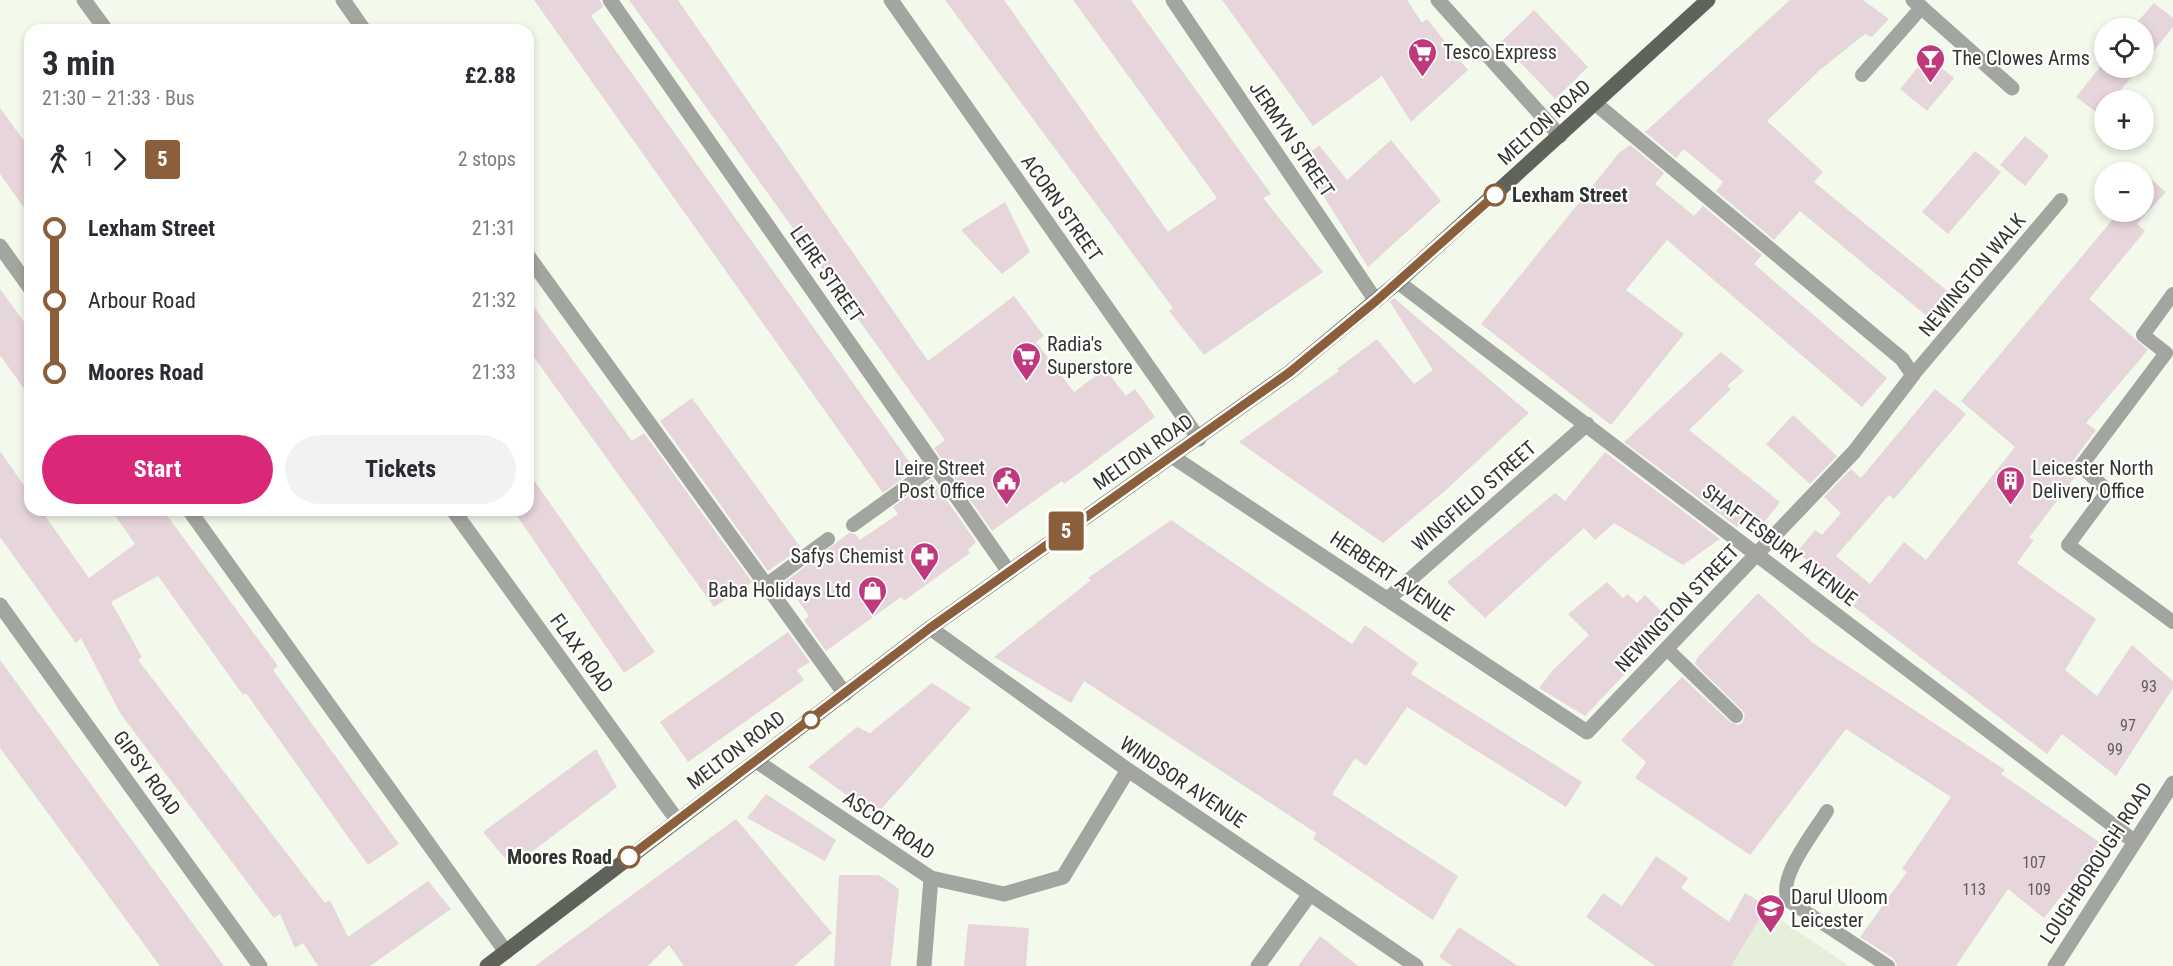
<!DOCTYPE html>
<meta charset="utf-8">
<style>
:root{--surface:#fff;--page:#f2f2f3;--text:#2b2b33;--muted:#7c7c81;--accent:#db2777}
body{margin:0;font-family:"Roboto Condensed",sans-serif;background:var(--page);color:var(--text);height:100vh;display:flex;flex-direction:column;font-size:22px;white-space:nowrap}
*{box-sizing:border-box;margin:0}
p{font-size:20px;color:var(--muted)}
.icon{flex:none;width:33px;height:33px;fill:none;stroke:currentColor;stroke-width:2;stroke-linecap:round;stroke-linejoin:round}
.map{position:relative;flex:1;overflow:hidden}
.side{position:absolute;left:24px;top:24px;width:510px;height:492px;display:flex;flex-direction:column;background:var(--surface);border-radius:18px;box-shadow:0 3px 9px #0003}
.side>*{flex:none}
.badge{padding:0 12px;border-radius:4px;font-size:21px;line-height:39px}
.buttons{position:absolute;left:2094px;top:18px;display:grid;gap:12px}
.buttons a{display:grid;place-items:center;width:60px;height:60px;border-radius:50%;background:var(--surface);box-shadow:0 3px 9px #0003;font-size:30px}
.map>.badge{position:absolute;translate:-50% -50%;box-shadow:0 0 0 3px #fff}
.legs{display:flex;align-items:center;gap:9px;height:66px;padding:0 18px;font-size:20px}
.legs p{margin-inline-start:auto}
.summary{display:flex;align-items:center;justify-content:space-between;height:102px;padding:0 18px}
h1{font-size:33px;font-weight:700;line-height:45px}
.action{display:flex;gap:12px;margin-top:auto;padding:12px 18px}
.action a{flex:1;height:69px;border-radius:36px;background:var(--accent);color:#fff;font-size:24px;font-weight:700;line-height:69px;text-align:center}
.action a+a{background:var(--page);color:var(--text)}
ul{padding:0 18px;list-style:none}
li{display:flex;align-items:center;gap:21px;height:72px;font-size:22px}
li i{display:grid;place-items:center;width:9px;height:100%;margin:0 8px;background:currentColor}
li i::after{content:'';width:15px;height:15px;margin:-8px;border:4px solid;border-radius:50%;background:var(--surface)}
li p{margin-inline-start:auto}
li:first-child i{background:linear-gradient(#0000 50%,currentColor 0)}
li:last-child i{background:linear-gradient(currentColor 50%,#0000 0)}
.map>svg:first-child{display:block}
</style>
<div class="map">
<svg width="2173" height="966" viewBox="0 0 2173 966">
<rect width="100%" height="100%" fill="#f3faeb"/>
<path fill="#e6efda" d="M1756,903L1849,966H1719Z"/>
<path fill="#e6d5db" d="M534,0H600L603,7L591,16L911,464L918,459L922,464L883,493Z
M629,0H678L928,361L1014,296L1044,336L1036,342L1074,392L1105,369L1126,396L1135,389L1155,417L1064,484L1062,481L992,531L934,448L945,440Z
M945,0H1004L1168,232L1217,198L1073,0H1131L1271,194L1263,198L1323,272L1204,355L1169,311L1173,308Z
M1222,0H1407L1422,23L1427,19L1468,70L1411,122L1382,76L1313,126Z
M1790,0H1863L1889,19L1872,37L1865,34L1821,69L1767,121L1823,172L1814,182L1961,302L1940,327L1800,211L1774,240L1716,191L1723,182L1684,149L1676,158L1645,132Z
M2154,3L2173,18V27L2144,63V28H2132Z
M1534,10L1588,67L1555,99L1501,42Z
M1927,56L1954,78L1927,111L1900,89Z
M2104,62V68H2140L2112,100H2104V110L2100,115L2076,97Z
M0,108L30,149V216L0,174Z
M2025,136L2049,156L2025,186L2000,165Z
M1391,140L1441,201L1368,267L1301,160L1319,145L1347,180Z
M1630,145L1664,173L1655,184L1694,216L1703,206L1762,255L1754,264L1887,378L1862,407L1667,240L1626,290L1684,334L1611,425L1481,324L1619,153Z
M1975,151L2001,172L1948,234L1922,212Z
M2144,173L2166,192L2137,224L2145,231L2089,299L2148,350L2086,423L2096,430L2069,466L2077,474L2029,538L2034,540L2017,563L2096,619L2065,670L2097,696L2132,645L2173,681V688L2116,776L2062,734L2047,754L1853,606L1857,601L1797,552L1815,530L1822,535L1841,513L1824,497L1851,469L1861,478L1935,389L1966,414L1894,499L1889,495L1836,556L1870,584L1904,542L1926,560L2015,447L1961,401L2119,212H2144Z
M1005,202L1030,252L1002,274L961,230Z
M0,289L30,330V397L0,355Z
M1394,298L1529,413L1446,490L1383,543L1239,442L1339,371L1337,369L1377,339L1414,384L1433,370L1390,302Z
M528,299L632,441L644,433L752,582L714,607L528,349Z
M1721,352L1744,371L1727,386L1731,389L1689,430L1780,502L1759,529L1747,520L1737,527L1624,442Z
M692,398L801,548L768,571L660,421Z
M1793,415L1837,456L1810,484L1766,444Z
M0,451L30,494V510H41L89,578L135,544L111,510H163L278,666L273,670L399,844L368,865L246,693L243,695L158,576L111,602L142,657L138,660L325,903L330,900L348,937L428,881L451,909L370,966H318L303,943L295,948L280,914L274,918L120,713L81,638L76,643L0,537Z
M1605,452L1720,539L1683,565L1614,523L1595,540L1584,528L1485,618L1447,582L1555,493L1565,501Z
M528,472L655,652L624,673L513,510H528Z
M932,479L976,542L968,550L970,553L904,601L901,597L826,651L804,620L809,616L785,582L849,533L855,534L860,540L898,514L893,507Z
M1171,520L1352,644L1365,625L1418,663L1411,674L1582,782L1566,807L1407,707L1366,766L1355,758L1332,794L1458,876L1433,920L1313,839L1316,833L1084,681L1071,703L994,657L1091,580L1088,578Z
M1607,582L1623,598L1628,594L1637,603L1645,595L1673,623L1585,716L1539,688L1553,670L1589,635L1568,614Z
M1758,593L1813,643L2005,770L2001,774L2102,844L2044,918L2008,889L1956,966H1897L1893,958L1860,937L1907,872L1902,869L1951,797L1846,729L1750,855L1635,778L1646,762L1621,740L1682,677L1730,722L1738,725L1743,722L1745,714L1742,710L1695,664L1697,658Z
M788,632L810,662L797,670L804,680L688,762L660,722Z
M0,660L224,966H160L0,748Z
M932,683L971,708L875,816L808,767L857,727L870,733Z
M596,749L617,787L512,867L483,832Z
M766,794L836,840L825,861L747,818Z
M736,819L832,933L794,966H684L669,945L648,966H535Z
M1656,856L1688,878L1681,888L1729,922L1745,893L1767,906L1731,966H1655L1586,917L1603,893L1622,906Z
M839,875H879L899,889L891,966H834Z
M968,924L1029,928L1026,966H964Z
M1459,927L1518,966H1452L1439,957Z
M1320,936L1358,966H1298Z"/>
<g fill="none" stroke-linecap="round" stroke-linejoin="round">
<path stroke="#a3a6a0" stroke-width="14" d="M1862,75L1922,7
M2173,294L2143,335L2166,353L2081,466L2108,491L2068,545L2173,622
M1913,375L2061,200
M853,525L935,466
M766,585L828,539
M1667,649L1736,716
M1827,811C1815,831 1775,880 1789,901L1888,966"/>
<path stroke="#a3a6a0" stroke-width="15" d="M84,0L106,30
M343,0L364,30
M610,0L1009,572
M891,0L1199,439
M1173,0L1376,301
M1438,0L1560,136
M1913,0L2012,88
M0,246L30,288
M528,256L845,694
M1398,282L2135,842
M1173,457L1587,732L1854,452L1913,375L1902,359L1596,104
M189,510L506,952
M453,510L677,820
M1389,598L1587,424
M0,605L260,966
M930,628L1128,770L1416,966
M756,761L931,878L1004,894L1063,877L1128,770
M924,966L931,878
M1258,966L1310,894"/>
<path stroke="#a3a6a0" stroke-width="15" d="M2055,966L2173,783"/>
<path stroke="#5f6359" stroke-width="15" d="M487,966L930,628L1290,372L1398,282L1708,0"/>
</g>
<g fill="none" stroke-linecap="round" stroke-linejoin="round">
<defs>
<path id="line-1" d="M629,857L930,628L1290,372L1376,301L1495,195"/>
</defs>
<use href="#line-1" stroke="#fff" stroke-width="14"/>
<use href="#line-1" stroke="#8b5e3c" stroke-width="9"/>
</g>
<defs>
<symbol id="supermarket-pin" viewBox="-11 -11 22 30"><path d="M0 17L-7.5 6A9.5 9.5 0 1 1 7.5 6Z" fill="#bf3a7d" stroke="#fff"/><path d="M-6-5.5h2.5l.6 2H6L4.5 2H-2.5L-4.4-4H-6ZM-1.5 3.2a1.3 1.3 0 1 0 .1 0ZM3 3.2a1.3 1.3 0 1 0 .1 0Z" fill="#fff"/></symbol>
<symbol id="bar-pin" viewBox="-11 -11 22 30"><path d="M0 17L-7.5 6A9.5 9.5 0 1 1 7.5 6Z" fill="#bf3a7d" stroke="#fff"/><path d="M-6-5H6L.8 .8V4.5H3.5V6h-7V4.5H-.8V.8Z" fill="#fff"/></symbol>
<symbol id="civic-pin" viewBox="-11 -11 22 30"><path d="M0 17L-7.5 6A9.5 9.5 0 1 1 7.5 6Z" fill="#bf3a7d" stroke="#fff"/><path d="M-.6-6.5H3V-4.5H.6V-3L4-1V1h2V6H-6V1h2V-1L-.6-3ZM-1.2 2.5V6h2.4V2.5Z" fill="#fff"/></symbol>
<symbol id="building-pin" viewBox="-11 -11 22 30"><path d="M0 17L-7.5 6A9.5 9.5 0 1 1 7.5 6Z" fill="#bf3a7d" stroke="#fff"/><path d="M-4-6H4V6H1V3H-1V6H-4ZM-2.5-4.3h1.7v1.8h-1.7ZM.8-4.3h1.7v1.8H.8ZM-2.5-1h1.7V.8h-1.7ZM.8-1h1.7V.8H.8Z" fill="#fff"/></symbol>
<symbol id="pharmacy-pin" viewBox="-11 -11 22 30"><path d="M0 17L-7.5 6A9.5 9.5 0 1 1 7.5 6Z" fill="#bf3a7d" stroke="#fff"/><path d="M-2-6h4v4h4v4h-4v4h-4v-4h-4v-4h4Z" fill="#fff"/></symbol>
<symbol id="shop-pin" viewBox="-11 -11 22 30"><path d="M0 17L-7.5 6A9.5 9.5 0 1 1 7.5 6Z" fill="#bf3a7d" stroke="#fff"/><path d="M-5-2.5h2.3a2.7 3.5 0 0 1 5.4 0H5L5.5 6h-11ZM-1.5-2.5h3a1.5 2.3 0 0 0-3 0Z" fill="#fff"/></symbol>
<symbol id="school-pin" viewBox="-11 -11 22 30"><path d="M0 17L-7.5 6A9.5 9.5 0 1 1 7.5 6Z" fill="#bf3a7d" stroke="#fff"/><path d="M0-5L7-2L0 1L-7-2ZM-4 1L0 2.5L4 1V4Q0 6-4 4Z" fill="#fff"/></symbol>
</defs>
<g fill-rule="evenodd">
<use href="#supermarket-pin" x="1406" y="36" width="33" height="45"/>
<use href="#bar-pin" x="1914" y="42" width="33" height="45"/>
<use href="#supermarket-pin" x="1010" y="340" width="33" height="45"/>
<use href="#civic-pin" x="990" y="464" width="33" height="45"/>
<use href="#building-pin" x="1994" y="464" width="33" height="45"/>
<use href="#pharmacy-pin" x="908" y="540" width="33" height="45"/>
<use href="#shop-pin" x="856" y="574" width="33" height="45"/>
<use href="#school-pin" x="1754" y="892" width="33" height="45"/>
</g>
<g fill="#fff" stroke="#8b5e3c" stroke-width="3">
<circle cx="1495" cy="195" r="10"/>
<circle cx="811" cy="720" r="8"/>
<circle cx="629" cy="857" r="10"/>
</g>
<g text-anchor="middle" stroke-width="4.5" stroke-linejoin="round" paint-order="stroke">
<g font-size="16" fill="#5f5c5a">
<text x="2149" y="692">93</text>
<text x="2128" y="731">97</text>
<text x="2115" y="755">99</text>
<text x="2034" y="868">107</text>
<text x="1974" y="895">113</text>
<text x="2039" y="895">109</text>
</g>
<g font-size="20" fill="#32342f" stroke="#fff" text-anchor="start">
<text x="1443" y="59">Tesco Express</text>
<text x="1952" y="65">The Clowes Arms</text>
<text x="1047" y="351">Radia's<tspan x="1047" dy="23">Superstore</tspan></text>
<text x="985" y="475" text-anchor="end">Leire Street<tspan x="985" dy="23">Post Office</tspan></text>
<text x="2032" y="475">Leicester North<tspan x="2032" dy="23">Delivery Office</tspan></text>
<text x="904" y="563" text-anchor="end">Safys Chemist</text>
<text x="851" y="597" text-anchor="end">Baba Holidays Ltd</text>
<text x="1791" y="904">Darul Uloom<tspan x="1791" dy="23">Leicester</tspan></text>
</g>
<g font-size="20" fill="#32342f" stroke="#fff">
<text transform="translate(1544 122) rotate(-42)" y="7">MELTON ROAD</text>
<text transform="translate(1292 139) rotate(56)" y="7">JERMYN STREET</text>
<text transform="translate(1062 208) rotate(55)" y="7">ACORN STREET</text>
<text transform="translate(827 274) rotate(55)" y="7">LEIRE STREET</text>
<text transform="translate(1972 275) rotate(-50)" y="7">NEWINGTON WALK</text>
<text transform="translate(1143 452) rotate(-35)" y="7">MELTON ROAD</text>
<text transform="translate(1474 496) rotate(-41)" y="7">WINGFIELD STREET</text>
<text transform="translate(1780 545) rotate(37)" y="7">SHAFTESBURY AVENUE</text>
<text transform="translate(1392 576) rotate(34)" y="7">HERBERT AVENUE</text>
<text transform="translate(1677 608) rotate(-46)" y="7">NEWINGTON STREET</text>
<text transform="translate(582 653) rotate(54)" y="7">FLAX ROAD</text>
<text transform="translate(736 750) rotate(-37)" y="7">MELTON ROAD</text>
<text transform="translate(147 773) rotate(54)" y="7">GIPSY ROAD</text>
<text transform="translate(1183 782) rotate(34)" y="7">WINDSOR AVENUE</text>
<text transform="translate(889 825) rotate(34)" y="7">ASCOT ROAD</text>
<text transform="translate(2096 863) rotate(-57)" y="7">LOUGHBOROUGH ROAD</text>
</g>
<g font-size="20" font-weight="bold" fill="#32342f" stroke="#fff" text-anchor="start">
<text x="1512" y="202">Lexham Street</text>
<text x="612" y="864" text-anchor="end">Moores Road</text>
</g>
</g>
</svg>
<div class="buttons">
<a><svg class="icon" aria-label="locate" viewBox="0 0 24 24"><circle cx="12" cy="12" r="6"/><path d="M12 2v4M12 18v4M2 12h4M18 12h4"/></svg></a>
<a>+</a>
<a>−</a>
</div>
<b class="badge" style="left:1066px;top:531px;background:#8b5e3c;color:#fff">5</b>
<section class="side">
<div class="summary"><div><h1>3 min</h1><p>21:30 – 21:33 · Bus</p></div><b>£2.88</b></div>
<div class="legs"><svg class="icon" aria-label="walk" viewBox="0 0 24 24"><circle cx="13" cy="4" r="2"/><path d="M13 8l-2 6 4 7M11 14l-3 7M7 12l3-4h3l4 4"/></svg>1<svg class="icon" aria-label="forward" viewBox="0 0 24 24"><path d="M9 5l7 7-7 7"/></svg><b class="badge" style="background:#8b5e3c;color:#fff">5</b><p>2 stops</p></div>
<ul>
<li><i style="color:#8b5e3c"></i><b>Lexham Street</b><p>21:31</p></li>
<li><i style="color:#8b5e3c"></i><span>Arbour Road</span><p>21:32</p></li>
<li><i style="color:#8b5e3c"></i><b>Moores Road</b><p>21:33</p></li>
</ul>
<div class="action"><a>Start</a><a>Tickets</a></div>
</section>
</div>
